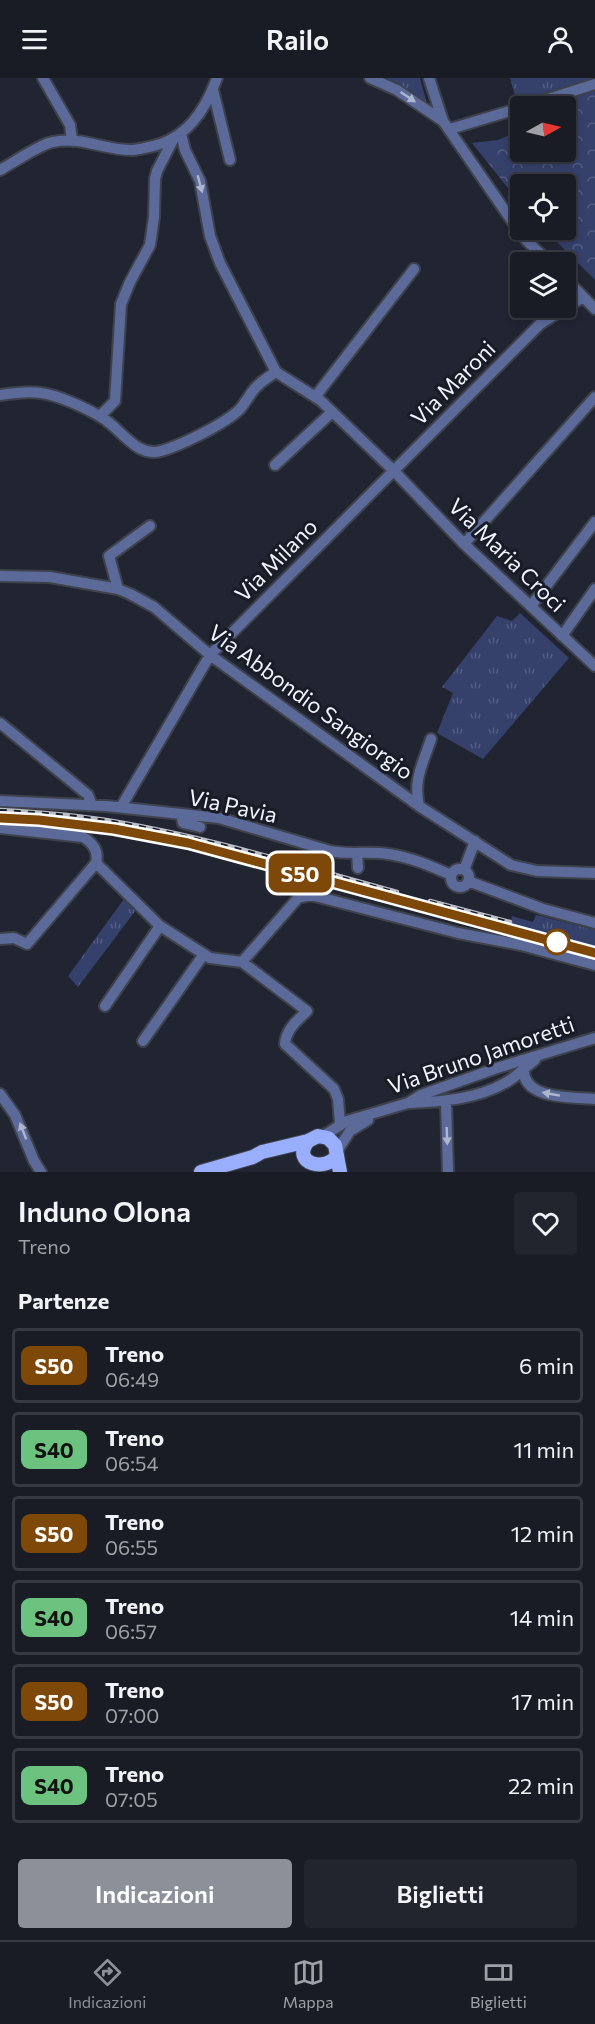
<!DOCTYPE html>
<html lang="it">
<style>
:root{--surface:#191c25;--page:#22252d;--text:#f1f3f6;--muted:#9fa1a7;--line:#373a42;--accent:#8c9099}
body{margin:0;font-family:Commissioner,sans-serif;background:var(--page);color:var(--text);height:100vh;display:flex;flex-direction:column;font-size:22px;white-space:nowrap}
*{box-sizing:border-box;margin:0}
p{font-size:20px;color:var(--muted)}
.icon{flex:none;width:33px;height:33px;fill:none;stroke:currentColor;stroke-width:2;stroke-linecap:round;stroke-linejoin:round}
.map{position:relative;height:1094px;overflow:hidden}
.drawer{display:flex;flex-direction:column;background:var(--surface);flex:1}
.drawer>*{flex:none}
.badge{padding:0 12px;border-radius:9px;font-size:21px;line-height:39px}
.needle{width:39px;rotate:82deg}
.fabs{position:absolute;left:510px;top:18px;display:grid;gap:12px}
.fabs a{display:grid;place-items:center;width:66px;height:66px;border-radius:6px;background:var(--surface);box-shadow:0 3px 9px #0003,0 0 0 2px var(--line);font-size:30px}
.map>.badge{position:absolute;translate:-50% -50%;box-shadow:0 0 0 3px #fff}
h2{padding:0 18px;font-size:22px;line-height:54px}
.round{display:grid;place-items:center;flex:none;width:63px;height:63px;border-radius:6px;background:var(--page)}
.headline{display:flex;align-items:center;justify-content:space-between;height:102px;padding:0 18px}
h1{font-size:28px;font-weight:600;line-height:45px}
.action{display:flex;gap:12px;margin-top:auto;padding:12px 18px}
.action a{flex:1;height:69px;border-radius:6px;background:var(--accent);color:#fff;font-size:24px;font-weight:600;line-height:69px;text-align:center}
.action a+a{background:var(--page);color:var(--text)}
ul{padding:0;list-style:none}
li{display:flex;align-items:center;gap:18px;height:75px;margin:0 12px 9px;padding:0 6px;border:3px solid var(--line);border-radius:6px}
li div{flex:1}
li b{display:block;font-size:22px}
li em{font-style:normal}
li .badge{min-width:66px;font-weight:700;text-align:center}
header{display:flex;justify-content:space-between;align-items:center;height:78px;padding:0 18px;background:var(--surface);font-size:27px;font-weight:600}
.tabs{display:flex;justify-content:space-around;align-items:center;height:84px;border-top:2px solid var(--line);background:var(--surface);font-size:16px;color:var(--muted)}
.tabs a{display:grid;justify-items:center;gap:3px}
.tabs .current{color:var(--accent)}
.map>svg:first-child{display:block}
</style>
<header><svg class="icon" aria-label="menu" viewBox="0 0 24 24"><path d="M4 6h16M4 12h16M4 18h16"/></svg>Railo<svg class="icon" aria-label="person" viewBox="0 0 24 24"><circle cx="12" cy="8" r="4"/><path d="M4 21q1-7 8-7t8 7"/></svg></header>
<div class="map">
<svg width="595" height="1094" viewBox="0 0 595 1094">
<defs>
<pattern id="grass-tufts" width="24" height="20" patternUnits="userSpaceOnUse" patternTransform="scale(1.5)"><rect width="24" height="20" fill="#35406b"/><path d="M3 7l-1-3M5 7V3M7 7l1-3M15 17l-1-3M17 17v-4M19 17l1-3" fill="none" stroke="#535c81"/></pattern>
<pattern id="forest-crowns" width="20" height="18" patternUnits="userSpaceOnUse" patternTransform="scale(1.5)"><rect width="20" height="18" fill="#35406b"/><path d="M2 6a3 3 0 1 1 6 0M12 15a3 3 0 1 1 6 0" fill="none" stroke="#535c81"/></pattern>
</defs>
<rect width="100%" height="100%" fill="#212531"/>
<path fill="url(#grass-tufts)" d="M384,0H420L427,26Z
M510,0H588V3L577,19L518,28Z
M520,535L569,580L483,681L437,655L453,615L442,609L497,538L512,543Z
M124,821L136,832L78,909L68,898Z
M536,837L595,852V883L507,860L512,838L533,844Z"/>
<path fill="url(#forest-crowns)" d="M588,0H595V202L545,152H566V106H520V125L472,65L498,62L520,53V74H566V28H564L584,11Z"/>
<g fill="none" stroke-linecap="round" stroke-linejoin="round">
<defs>
<path id="minor" d="M43,0L70,47L72,62
M370,0L397,12L443,43L512,143L527,163L549,184
M429,0L443,43
M213,12L230,82
M526,28L595,6
M450,51L520,30
M181,56L185,72L200,103L210,158L220,185L276,294L320,322L393,392L464,466L595,588
M0,92C13,85 40,66 53,64C80,58 105,72 131,72C137,72 144,70 149,69C186,62 205,33 217,0
M566,201L595,231
M0,317C13,315 29,313 41,315C58,317 86,330 101,339C121,350 136,380 161,373C182,367 222,347 238,333C244,327 247,321 252,314C258,305 267,300 276,294
M315,319L414,191
M100,338L115,323L121,226L130,204L150,167L154,139L155,101L157,93L174,60
M275,387L332,334
M464,466L595,319
M0,498L50,499L118,511L130,516L154,529L210,577L419,728L511,787L537,793L595,795
M118,511L109,478L150,448
M531,528L595,444
M562,558L595,511
M0,645L88,717L92,727
M0,723L106,728L219,740L330,773C349,777 369,773 388,776C410,779 431,788 451,797
M419,728C413,701 423,686 431,661
M121,729L210,577L540,246L583,219
M181,736L183,745L200,749
M0,750L83,759C93,765 99,773 96,785
M357,775L358,790
M451 800a9 9 0 1 1 18 0a9 9 0 1 1-18 0Z
M464,792L475,763
M468,803L543,831L595,845
M0,861L14,860L27,866L96,785L160,848L210,880L242,884L298,820L311,817L458,855L521,867L595,887
M242,884L307,933C297,943 286,951 285,966L334,1011L338,1021L340,1046
M105,928L160,848
M143,963L204,876
M524,990C521,1022 573,1019 595,1021
M0,1016L15,1037L34,1083L41,1094
M446,1023L448,1094
M409,1025C440,1024 477,1021 505,1005C517,999 525,989 535,982
M323,1058L347,1043L408,1025L421,1017L500,989L595,960
M337,1073L350,1053L368,1042"/>
<path id="major" d="M308,1063C290,1087 328,1094 337,1077
M201,1094L253,1079L262,1074L308,1063L318,1058L328,1060L335,1067L340,1094"/>
</defs>
<use href="#minor" stroke="#3e424d" stroke-width="14"/>
<use href="#major" stroke="#3e424d" stroke-width="16"/>
<use href="#minor" stroke="#5c6a99" stroke-width="10"/>
<use href="#major" stroke="#99affe" stroke-width="14"/>
<defs>
<path id="rail" d="M0,732C39,734 79,737 118,744C212,760 305,789 397,814
M430,823L510,844"/>
</defs>
<use href="#rail" stroke="#babdc6" stroke-width="4.5"/>
<use href="#rail" stroke="#181c27" stroke-width="2" stroke-dasharray="7" stroke-linecap="butt"/>
</g>
<defs><path id="oneway-solid" d="M-6-.8H1V-3.2L6.5 0L1 3.2V.8H-6Z" transform="scale(1.5)"/></defs>
<g fill="#aeb6cf">
<use href="#oneway-solid" transform="translate(408 19) rotate(34)"/>
<use href="#oneway-solid" transform="translate(200 106) rotate(75)"/>
<use href="#oneway-solid" transform="translate(551 1016) rotate(-170)"/>
<use href="#oneway-solid" transform="translate(23 1053) rotate(-111)"/>
<use href="#oneway-solid" transform="translate(447 1058) rotate(88)"/>
</g>
<g fill="none" stroke-linecap="round" stroke-linejoin="round">
<defs>
<path id="line" d="M0,740L39,742L114,751L188,765L595,875"/>
</defs>
<use href="#line" stroke="#fff" stroke-width="14"/>
<use href="#line" stroke="#7d4808" stroke-width="9"/>
</g>
<circle fill="#fff" stroke="#7d4808" stroke-width="3" cx="557" cy="864" r="12"/>
<g text-anchor="middle" stroke-width="6" stroke-linejoin="round" paint-order="stroke">
<g font-size="22" fill="#f1f4fc" stroke="#181c27">
<text transform="translate(453 305) rotate(-45)" y="8">Via Maroni</text>
<text transform="translate(507 477) rotate(44)" y="8">Via Maria Croci</text>
<text transform="translate(276 482) rotate(-45)" y="8">Via Milano</text>
<text transform="translate(311 624) rotate(36)" y="8">Via Abbondio Sangiorgio</text>
<text transform="translate(233 728) rotate(12)" y="8">Via Pavia</text>
<text transform="translate(481 977) rotate(-19)" y="8">Via Bruno Jamoretti</text>
</g>
</g>
</svg>
<div class="fabs">
<a><svg class="needle" viewBox="-14 -14 28 28"><path d="M0-13l5 13h-10z" fill="#e53935"/><path d="M0 13l5-13h-10z" fill="#9fa1a7"/></svg></a>
<a><svg class="icon" aria-label="locate" viewBox="0 0 24 24"><circle cx="12" cy="12" r="6"/><path d="M12 2v4M12 18v4M2 12h4M18 12h4"/></svg></a>
<a><svg class="icon" aria-label="layers" viewBox="0 0 24 24"><path d="M12 4l9 5-9 5-9-5zM3 14l9 5 9-5"/></svg></a>
</div>
<b class="badge" style="left:300px;top:795px;background:#7d4808;color:#fff">S50</b>
</div>
<section class="drawer">
<div class="headline"><div><h1>Induno Olona</h1><p>Treno</p></div><a class="round"><svg class="icon" aria-label="heart" viewBox="0 0 24 24"><path d="M12 20l-8-8c-3-5 5-10 8-4 3-6 11-1 8 4z"/></svg></a></div>
<h2>Partenze</h2>
<ul>
<li><span class="badge" style="background:#7d4808;color:#fff">S50</span><div><b>Treno</b><p>06:49</p></div><em>6 min</em></li>
<li><span class="badge" style="background:#6cc27f;color:#111">S40</span><div><b>Treno</b><p>06:54</p></div><em>11 min</em></li>
<li><span class="badge" style="background:#7d4808;color:#fff">S50</span><div><b>Treno</b><p>06:55</p></div><em>12 min</em></li>
<li><span class="badge" style="background:#6cc27f;color:#111">S40</span><div><b>Treno</b><p>06:57</p></div><em>14 min</em></li>
<li><span class="badge" style="background:#7d4808;color:#fff">S50</span><div><b>Treno</b><p>07:00</p></div><em>17 min</em></li>
<li><span class="badge" style="background:#6cc27f;color:#111">S40</span><div><b>Treno</b><p>07:05</p></div><em>22 min</em></li>
</ul>
<div class="action"><a>Indicazioni</a><a>Biglietti</a></div>
</section>
<nav class="tabs">
<a class="current"><svg class="icon" aria-label="directions" viewBox="0 0 24 24"><path d="M12 3l9 9-9 9-9-9zM9 14v-3h6M13 9l2 2-2 2"/></svg>Indicazioni</a>
<a><svg class="icon" aria-label="map" viewBox="0 0 24 24"><path d="M3 6l6-2 6 2 6-2v14l-6 2-6-2-6 2zM9 4v14M15 6v14"/></svg>Mappa</a>
<a><svg class="icon" aria-label="tickets" viewBox="0 0 24 24"><path d="M3 7h18v10H3zM15 7v10"/></svg>Biglietti</a>
</nav>
